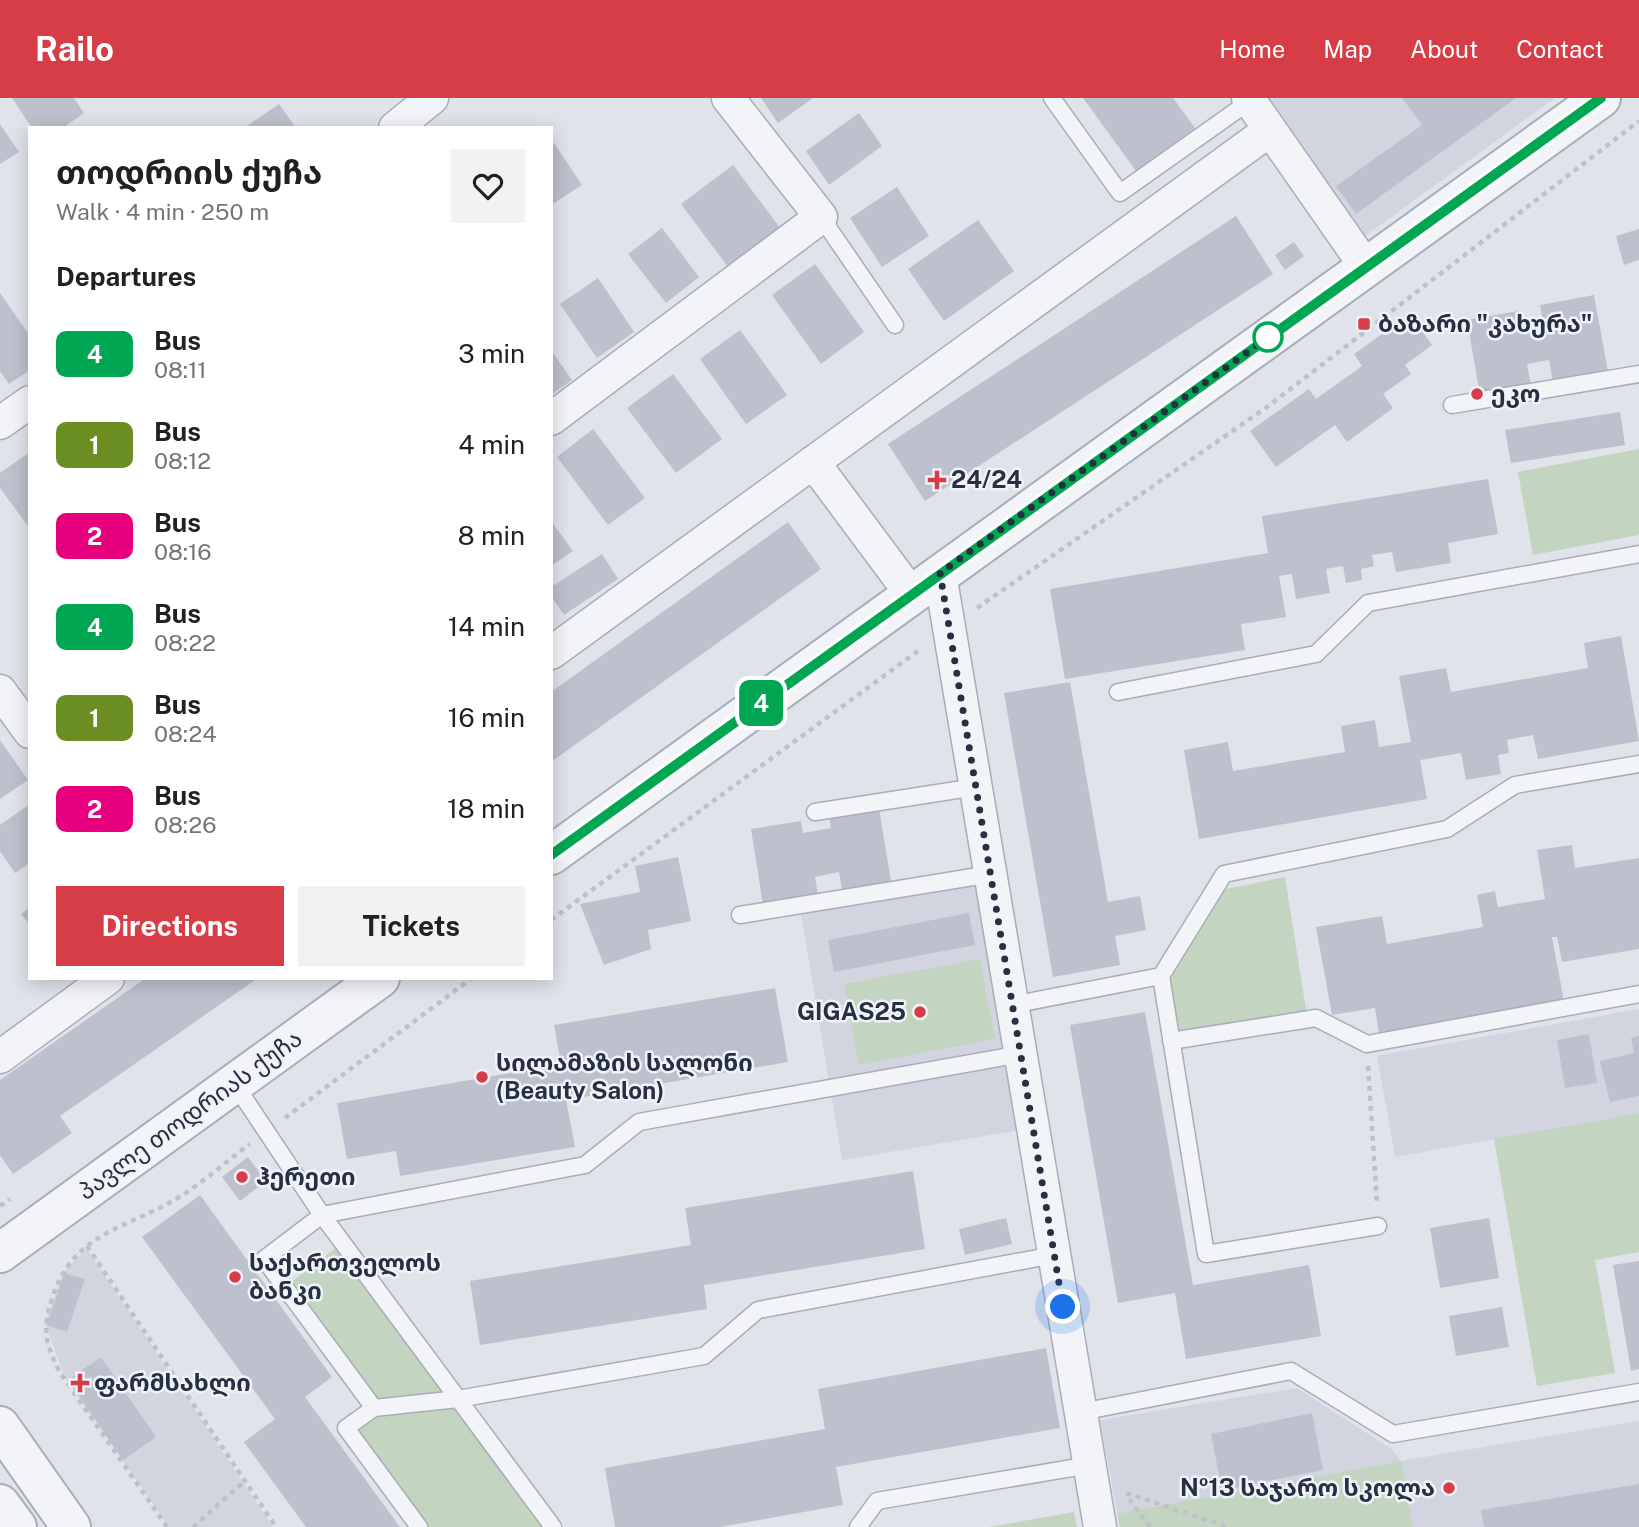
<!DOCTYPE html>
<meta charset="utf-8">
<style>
:root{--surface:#fff;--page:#f2f2f2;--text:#202124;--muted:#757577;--accent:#d63d46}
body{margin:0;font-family:"Public Sans","Noto Sans Georgian",sans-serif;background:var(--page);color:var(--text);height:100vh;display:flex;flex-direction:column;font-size:26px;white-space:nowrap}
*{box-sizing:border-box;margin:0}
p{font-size:23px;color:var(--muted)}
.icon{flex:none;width:38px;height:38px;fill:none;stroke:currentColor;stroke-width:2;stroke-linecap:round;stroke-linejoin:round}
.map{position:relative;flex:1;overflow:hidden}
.panel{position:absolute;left:28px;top:28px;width:525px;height:854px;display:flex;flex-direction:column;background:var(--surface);border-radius:0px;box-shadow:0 4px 18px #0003}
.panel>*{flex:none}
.badge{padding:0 14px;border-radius:10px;font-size:24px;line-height:46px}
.you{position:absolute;width:35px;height:35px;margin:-18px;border:5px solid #fff;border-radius:50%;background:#1a73e8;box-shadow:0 0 0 10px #1a73e833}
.map>.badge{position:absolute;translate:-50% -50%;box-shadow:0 0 0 4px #fff}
h2{padding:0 28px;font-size:26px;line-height:63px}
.round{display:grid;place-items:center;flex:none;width:74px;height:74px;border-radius:0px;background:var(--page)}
.headline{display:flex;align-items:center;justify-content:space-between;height:119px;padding:0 28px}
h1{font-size:33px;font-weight:700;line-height:52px}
.action{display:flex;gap:14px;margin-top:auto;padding:14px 28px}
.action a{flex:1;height:80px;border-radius:0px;background:var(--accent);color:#fff;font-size:28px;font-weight:700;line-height:80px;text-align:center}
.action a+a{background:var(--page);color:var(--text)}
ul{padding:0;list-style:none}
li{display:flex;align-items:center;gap:21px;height:91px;padding:0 28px}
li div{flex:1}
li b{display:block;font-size:26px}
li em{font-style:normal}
li .badge{min-width:77px;font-weight:700;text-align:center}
header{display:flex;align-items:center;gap:42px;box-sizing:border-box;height:98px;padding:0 35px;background:var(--accent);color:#fff}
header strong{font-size:33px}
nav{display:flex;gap:38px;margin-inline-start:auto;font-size:24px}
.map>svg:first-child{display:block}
</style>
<header>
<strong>Railo</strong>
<nav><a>Home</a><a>Map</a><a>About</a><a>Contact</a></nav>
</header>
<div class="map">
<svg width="1639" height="1429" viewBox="0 0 1639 1429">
<rect width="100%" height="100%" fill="#e0e3ea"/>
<path fill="#d2d5df" d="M1259,0H1555L1361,141Z
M984,786L1025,1031L842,1062L801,816Z
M1639,911V1015L1395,1059L1377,958Z
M87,1151L273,1429H169L65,1280L45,1225L64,1173Z
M1297,1290L1393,1352L1401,1363L1639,1323V1429H1120L1100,1322Z"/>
<path fill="#c3d4c0" d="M1639,351V437L1533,457L1518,374Z
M1285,779L1307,918L1179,939L1170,881L1226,791Z
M980,861L995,941L859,967L844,886Z
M1639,1015V1154L1595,1162L1615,1275L1537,1288L1494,1041Z
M336,1150L543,1429H428L356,1332L379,1314L286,1188Z
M1401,1363L1413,1429H1120L1117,1416Z
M1074,1414L1077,1429H989Z"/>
<path fill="#bdc1cd" d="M12,0H74L84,15L63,30H32Z
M761,0H813L778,25Z
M1083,0H1173L1195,30L1136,73Z
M1402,0H1516L1356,116L1336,88L1422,27Z
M279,6L296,30H244Z
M859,15L882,48L829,87L806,53Z
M0,26L19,54L0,66Z
M554,45L582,87L551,107V46Z
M733,67L780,130L728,169L681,106Z
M897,89L929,138L882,169L850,120Z
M1236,118L1273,176L925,403L888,346Z
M978,122L1014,173L944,223L908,171Z
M662,130L699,179L666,205L628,156Z
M1639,131V162L1624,167L1616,138Z
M1294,144L1304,158L1285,172L1275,157Z
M815,166L864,234L821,266L772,197Z
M598,180L634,234L597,260L560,206Z
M0,195L30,238V272L9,286L0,273Z
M1594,197L1608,274L1553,284L1549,262L1527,266L1531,288L1480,297L1467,222L1518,213L1522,234L1544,230L1540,207Z
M1410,216L1432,247L1405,267L1411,276L1383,296L1393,310L1347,344L1335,327L1276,369L1250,333L1309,291L1316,301L1362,268L1354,256Z
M740,232L787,297L746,326L700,261Z
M551,252L572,282L551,297Z
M673,276L722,341L676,375L627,310Z
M1620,314L1625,347L1511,365L1505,332Z
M593,331L645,400L608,427L557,359Z
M30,354V431L0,390V375Z
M1488,381L1498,436L1448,445L1451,465L1396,474L1392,454L1372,457L1374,468L1361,471L1362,482L1346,485L1343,468L1326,471L1330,495L1296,501L1292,476L1279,478L1286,519L1241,526L1245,552L1065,581L1050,491L1268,455L1262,418Z
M551,423L573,453L551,468Z
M788,424L821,471L551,664V594Z
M602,456L618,481L564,517L551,498V489Z
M1621,538L1639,643L1538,661L1533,637L1507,642L1509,655L1498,657L1501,676L1466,682L1461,655L1420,662L1427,701L1199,741L1184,652L1228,644L1233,673L1345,654L1341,628L1375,622L1379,649L1411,644L1399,578L1446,570L1451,594L1588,570L1584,545Z
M1070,584L1108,804L1140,798L1146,832L1115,838L1120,867L1053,879L1004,595Z
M0,642L28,682L0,701Z
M30,706V765L15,775L0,753V727Z
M879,710L891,784L842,792L839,774L815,779L818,797L763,807L751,731L801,723L803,735L831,730L829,718Z
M1572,747L1575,770L1639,760V851L1562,864L1557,839H1552L1564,903L1379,935L1375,910L1332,917L1316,829L1382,818L1387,846L1483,829L1477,797L1495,793L1498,809L1545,801L1537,752Z
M678,759L691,823L648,832L651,851L604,867L580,806L640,794L635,768Z
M30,809V827L21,816Z
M969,815L975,847L834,874L828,842Z
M146,880H258L60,1018L72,1035L13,1076L0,1057V982Z
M775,890L788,964L566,1002L575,1049L400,1078L396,1053L347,1061L337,1005L561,966L554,927Z
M1145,914L1193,1187L1309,1167L1321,1238L1186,1261L1175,1195L1118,1205L1070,927Z
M1589,936L1597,985L1565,990L1557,942Z
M1639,938V998L1610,1004L1600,963L1634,955L1631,940Z
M248,1059L266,1083L240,1103L222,1079Z
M913,1073L925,1151L704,1187L707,1211L480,1247L470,1183L691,1147L685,1110Z
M200,1097L332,1279L305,1299L400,1429H306L244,1344L275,1321L142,1139Z
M1006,1120L1012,1146L965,1157L959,1131Z
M1489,1120L1499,1180L1440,1190L1430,1130Z
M1639,1163V1271L1631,1273L1613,1167Z
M64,1175L85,1181L67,1234L47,1227Z
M1502,1209L1509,1249L1456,1258L1449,1218Z
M1046,1250L1060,1330L836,1369L843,1407L720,1429H615L605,1370L825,1331L818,1291Z
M101,1259L156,1339L123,1362L68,1282Z
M1312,1315L1323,1372L1222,1392L1211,1336Z
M1639,1386V1429H1484L1481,1412Z"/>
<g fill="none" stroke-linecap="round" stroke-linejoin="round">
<defs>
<path id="service" d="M1052,0L1120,95L1250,3
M821,119L895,227
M1452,307L1639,276
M1118,594L1316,556L1368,505L1639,456
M815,714L976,689
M740,817L991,776
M1161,878L1206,1156L1378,1128
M1012,907L1161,878L1224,776L1447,731L1515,687L1639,666
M1171,943L1316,920L1367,946L1639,896
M234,985L322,1117L553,1429
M374,1310L458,1301L704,1258L758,1212L1054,1157
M1081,1314L1291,1273L1393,1336L1639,1294
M419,1429L346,1330L374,1310L264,1161L322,1117L585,1067L639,1024L1021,956
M858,1429L877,1403L1090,1367"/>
<path id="minor" d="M1248,0L1366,169
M395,30L432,0
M551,321L821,119L728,0
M0,325L30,304
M813,364L912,497
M940,476L1100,1429
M551,555L1270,32
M0,593L30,634
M0,959L108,880"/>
<path id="tertiary" d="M551,757L1601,0
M0,1155L380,880
M0,1328L71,1429
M0,1406L17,1429"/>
</defs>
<use href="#service" stroke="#a8adb8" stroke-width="19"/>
<use href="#minor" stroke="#a8adb8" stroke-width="35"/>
<use href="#tertiary" stroke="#a8adb8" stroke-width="42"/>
<path stroke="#bec1c9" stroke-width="4.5" stroke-dasharray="5 5" stroke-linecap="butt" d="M977,510L1267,309L1639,23
M551,822L922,550
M1368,968L1377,1106
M285,1020L472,880
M0,1108L10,1101
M87,1148L276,1429
M1126,1395L1228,1429
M1129,1401L1150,1429
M167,1429L59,1273C45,1244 42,1232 52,1201C73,1133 128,1131 181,1098C205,1083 227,1063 250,1046
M193,1429L245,1383"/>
<use href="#service" stroke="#f3f4f8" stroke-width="16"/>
<use href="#minor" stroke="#f3f4f8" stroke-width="32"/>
<use href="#tertiary" stroke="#f3f4f8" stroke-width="38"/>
</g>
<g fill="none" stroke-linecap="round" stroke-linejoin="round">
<defs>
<path id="line" d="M551,757L1601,0"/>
</defs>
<use href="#line" stroke="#fff" stroke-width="16"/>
<use href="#line" stroke="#00a651" stroke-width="10"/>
<path stroke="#272f42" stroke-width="7" stroke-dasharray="0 12.6" d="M1063,1209L940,475L1277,233L1268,239"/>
</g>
<g fill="#d63d46" stroke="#eff2f7" stroke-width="2.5">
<rect x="1357" y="219" width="14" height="14" rx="3.5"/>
<circle cx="1477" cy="296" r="7"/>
<path d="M933.5 371.5h7v7h7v7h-7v7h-7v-7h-7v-7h7z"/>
<circle cx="920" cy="914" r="7"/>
<circle cx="482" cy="979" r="7"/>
<circle cx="242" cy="1079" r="7"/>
<circle cx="235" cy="1179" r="7"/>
<path d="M76.5 1274.5h7v7h7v7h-7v7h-7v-7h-7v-7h7z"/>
<circle cx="1449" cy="1390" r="7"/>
</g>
<circle fill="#fff" stroke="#00a651" stroke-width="3.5" cx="1268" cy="239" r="14"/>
<g text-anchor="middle" stroke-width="5" stroke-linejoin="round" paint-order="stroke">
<g font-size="24" font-weight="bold" fill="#272f42" stroke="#eff2f7" text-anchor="start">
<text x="1378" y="234">ბაზარი "კახურა"</text>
<text x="1491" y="304">ეკო</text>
<text x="951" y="390">24/24</text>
<text x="906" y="922" text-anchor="end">GIGAS25</text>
<text x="496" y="973">სილამაზის სალონი<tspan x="496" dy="28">(Beauty Salon)</tspan></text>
<text x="256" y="1087">ჰერეთი</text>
<text x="249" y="1173">საქართველოს<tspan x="249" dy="28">ბანკი</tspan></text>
<text x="94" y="1293">ფარმსახლი</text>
<text x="1435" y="1398" text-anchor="end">№13 საჯარო სკოლა</text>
</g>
<g font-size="24" fill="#272f42" stroke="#eff2f7">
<text transform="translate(190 1017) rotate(-36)" y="8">პავლე თოდრიას ქუჩა</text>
</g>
</g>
</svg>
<div class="you" style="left:1063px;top:1209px"></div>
<b class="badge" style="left:761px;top:605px;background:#00a651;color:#fff">4</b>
<section class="panel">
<div class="headline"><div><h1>თოდრიის ქუჩა</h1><p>Walk · 4 min · 250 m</p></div><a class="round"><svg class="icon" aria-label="heart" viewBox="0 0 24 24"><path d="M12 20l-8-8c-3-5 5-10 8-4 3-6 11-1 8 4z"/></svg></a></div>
<h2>Departures</h2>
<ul>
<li><span class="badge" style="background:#00a651;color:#fff">4</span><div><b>Bus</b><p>08:11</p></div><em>3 min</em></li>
<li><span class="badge" style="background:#6b8e23;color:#fff">1</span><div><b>Bus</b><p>08:12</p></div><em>4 min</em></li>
<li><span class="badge" style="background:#e6007e;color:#fff">2</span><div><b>Bus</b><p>08:16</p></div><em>8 min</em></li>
<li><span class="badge" style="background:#00a651;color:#fff">4</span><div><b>Bus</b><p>08:22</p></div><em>14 min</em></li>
<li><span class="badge" style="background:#6b8e23;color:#fff">1</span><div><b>Bus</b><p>08:24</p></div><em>16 min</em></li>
<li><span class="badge" style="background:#e6007e;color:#fff">2</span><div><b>Bus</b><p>08:26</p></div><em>18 min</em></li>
</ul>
<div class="action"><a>Directions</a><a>Tickets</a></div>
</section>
</div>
